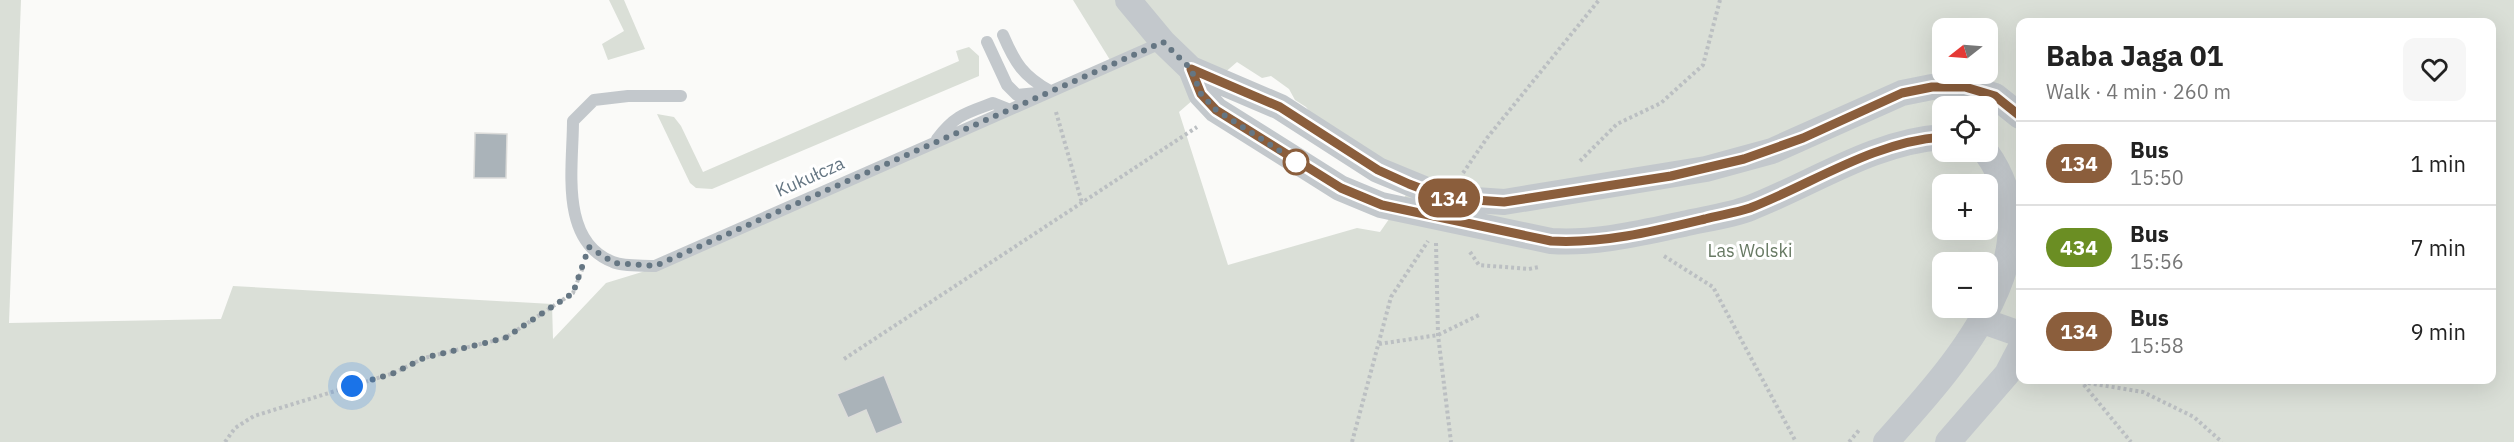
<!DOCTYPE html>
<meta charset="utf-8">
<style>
:root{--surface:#fff;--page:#f6f6f6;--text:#222;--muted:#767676;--line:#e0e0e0}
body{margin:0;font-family:"IBM Plex Sans",sans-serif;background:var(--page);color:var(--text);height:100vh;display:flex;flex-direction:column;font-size:22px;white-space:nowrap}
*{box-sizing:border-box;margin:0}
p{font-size:20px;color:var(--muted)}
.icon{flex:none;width:33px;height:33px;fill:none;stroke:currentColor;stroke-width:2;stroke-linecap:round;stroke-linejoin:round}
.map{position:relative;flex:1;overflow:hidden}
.sheet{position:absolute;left:2016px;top:18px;width:480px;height:366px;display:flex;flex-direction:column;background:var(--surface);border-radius:12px;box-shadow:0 6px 24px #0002}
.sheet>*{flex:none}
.badge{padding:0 12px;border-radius:20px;font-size:21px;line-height:39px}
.needle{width:39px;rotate:253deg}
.buttons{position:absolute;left:1932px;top:18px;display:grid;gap:12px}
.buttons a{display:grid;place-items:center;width:66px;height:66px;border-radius:12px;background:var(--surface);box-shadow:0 6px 24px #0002;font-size:30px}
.you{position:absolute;width:30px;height:30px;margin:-15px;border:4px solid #fff;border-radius:50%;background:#1a73e8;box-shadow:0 0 0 9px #1a73e833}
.map>.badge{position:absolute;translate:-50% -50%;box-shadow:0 0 0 3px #fff}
.round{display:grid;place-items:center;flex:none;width:63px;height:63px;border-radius:12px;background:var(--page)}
.head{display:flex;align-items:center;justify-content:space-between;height:102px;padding:0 30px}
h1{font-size:28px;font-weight:800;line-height:45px}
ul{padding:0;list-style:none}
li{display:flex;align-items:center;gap:18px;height:84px;padding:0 30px;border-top:2px solid var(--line)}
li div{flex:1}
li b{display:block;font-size:22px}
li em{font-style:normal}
li .badge{min-width:66px;font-weight:700;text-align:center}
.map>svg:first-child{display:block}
</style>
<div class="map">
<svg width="2514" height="442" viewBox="0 0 2514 442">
<rect width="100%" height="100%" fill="#fafaf8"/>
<path fill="#dadfd7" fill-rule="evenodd" d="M0,0H21L9,323L221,319L233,286L552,304L553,339L606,283L642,272L816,200L1115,68L1073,0H2514V442H0ZM2020,22H2492V380H2020ZM1942,28H1988V74H1942ZM1237,62L1262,78L1271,76L1289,89L1295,100L1306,107L1317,121L1417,179L1380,232L1357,228L1228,265L1179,112ZM1942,106H1988V152H1942ZM1942,184H1988V230H1942ZM1942,262H1988V308H1942Z
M609,0H624L645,49L608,60L602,44L624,31Z
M969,47L979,56V76L712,189L696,188L690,183L657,114L674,117L681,126L703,172L959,61L956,51Z"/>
<path fill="#aab3b9" stroke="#dcdcda" stroke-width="1.5" d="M475,133L507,134L506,178H474Z
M884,375L903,423L876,434L866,410L848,418L837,394Z"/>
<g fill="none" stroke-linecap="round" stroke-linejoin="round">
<path stroke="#bbbfc2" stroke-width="4" stroke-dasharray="3 3" stroke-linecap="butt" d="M1056,112L1082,203
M1580,161L1617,124L1661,103L1703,65L1720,0
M1463,173L1487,138L1599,0
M1436,243L1438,335L1451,442
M1470,252L1479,265L1529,269L1539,267
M1664,256L1713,287L1796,442
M1379,344L1438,335L1479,315
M844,359L1197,127
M2080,380L2131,442
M2082,382L2143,392L2194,417L2222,442
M225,442L235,428L254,416L394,373L424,358L505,338L573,293L583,267
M1352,442L1391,297L1428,241
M1849,442L1860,429"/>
<path stroke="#c3c8cc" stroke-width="12" d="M1003,35C1015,63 1023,76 1050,91
M987,42L1007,85L1017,95L1037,93
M681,96H628L594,100L573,121C573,167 559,241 613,262C624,267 643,265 655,266L1163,42
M937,139C955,115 966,113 993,103L1008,109"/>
<path stroke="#c3c8cc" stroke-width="26" d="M1128,0L1163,42L1191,69L1280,107L1378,170L1446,198L1504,202L1706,169L1772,151L1902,93L1932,87H1965L1995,96L2020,116
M1191,69L1201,94L1216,110L1340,188L1381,205L1551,241C1596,244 1639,233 1683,224C1704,219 1729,216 1750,208C1814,183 1873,142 1942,137
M1983,321L2020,334
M1886,442C1951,369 2060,254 1986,152
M1948,442L2007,374L2020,349"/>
</g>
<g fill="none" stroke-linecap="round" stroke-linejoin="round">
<defs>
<path id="line" d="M1942,137C1873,142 1814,183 1750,208C1735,213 1720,215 1705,219C1655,231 1603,244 1551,241L1382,205L1341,188L1216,110L1201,94L1191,69L1280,107L1378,170L1409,184L1446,198L1504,202L1671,176L1744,159L1803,138L1902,93L1932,87H1965L1995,96L2020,116"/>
</defs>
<use href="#line" stroke="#fff" stroke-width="14"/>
<use href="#line" stroke="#8b5e3c" stroke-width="9"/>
<path stroke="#657683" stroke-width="6" stroke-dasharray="0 10.8" d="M352,386L394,373L424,358L505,338L573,293L589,247L614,263L655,266L1163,42L1191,69L1201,94L1216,110L1302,165L1296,162"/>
</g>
<circle fill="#fff" stroke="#8b5e3c" stroke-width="3" cx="1296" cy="162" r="12"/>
<g text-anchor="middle" stroke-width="6" stroke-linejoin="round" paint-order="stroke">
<g font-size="18" fill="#657683" stroke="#fff">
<text transform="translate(810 177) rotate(-24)" y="6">Kukułcza</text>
</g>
<g font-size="18" fill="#687a64" stroke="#fff">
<text x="1750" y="257">Las Wolski</text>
</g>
</g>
</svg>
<div class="buttons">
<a><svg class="needle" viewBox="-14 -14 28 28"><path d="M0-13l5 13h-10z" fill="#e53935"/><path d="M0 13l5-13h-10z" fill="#767676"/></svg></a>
<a><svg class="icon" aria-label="locate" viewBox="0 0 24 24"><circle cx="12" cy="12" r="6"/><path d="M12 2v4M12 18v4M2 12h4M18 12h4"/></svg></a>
<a>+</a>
<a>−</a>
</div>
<div class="you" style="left:352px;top:386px"></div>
<b class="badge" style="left:1449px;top:198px;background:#8b5e3c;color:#fff">134</b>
<section class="sheet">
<div class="head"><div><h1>Baba Jaga 01</h1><p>Walk · 4 min · 260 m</p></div><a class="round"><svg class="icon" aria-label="heart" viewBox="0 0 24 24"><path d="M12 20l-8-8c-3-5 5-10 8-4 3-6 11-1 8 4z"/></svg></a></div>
<ul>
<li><span class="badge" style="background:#8b5e3c;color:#fff">134</span><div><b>Bus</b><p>15:50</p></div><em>1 min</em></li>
<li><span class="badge" style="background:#6b8e23;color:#fff">434</span><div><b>Bus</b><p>15:56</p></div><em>7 min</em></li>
<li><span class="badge" style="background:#8b5e3c;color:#fff">134</span><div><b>Bus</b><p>15:58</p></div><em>9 min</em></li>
</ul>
</section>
</div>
